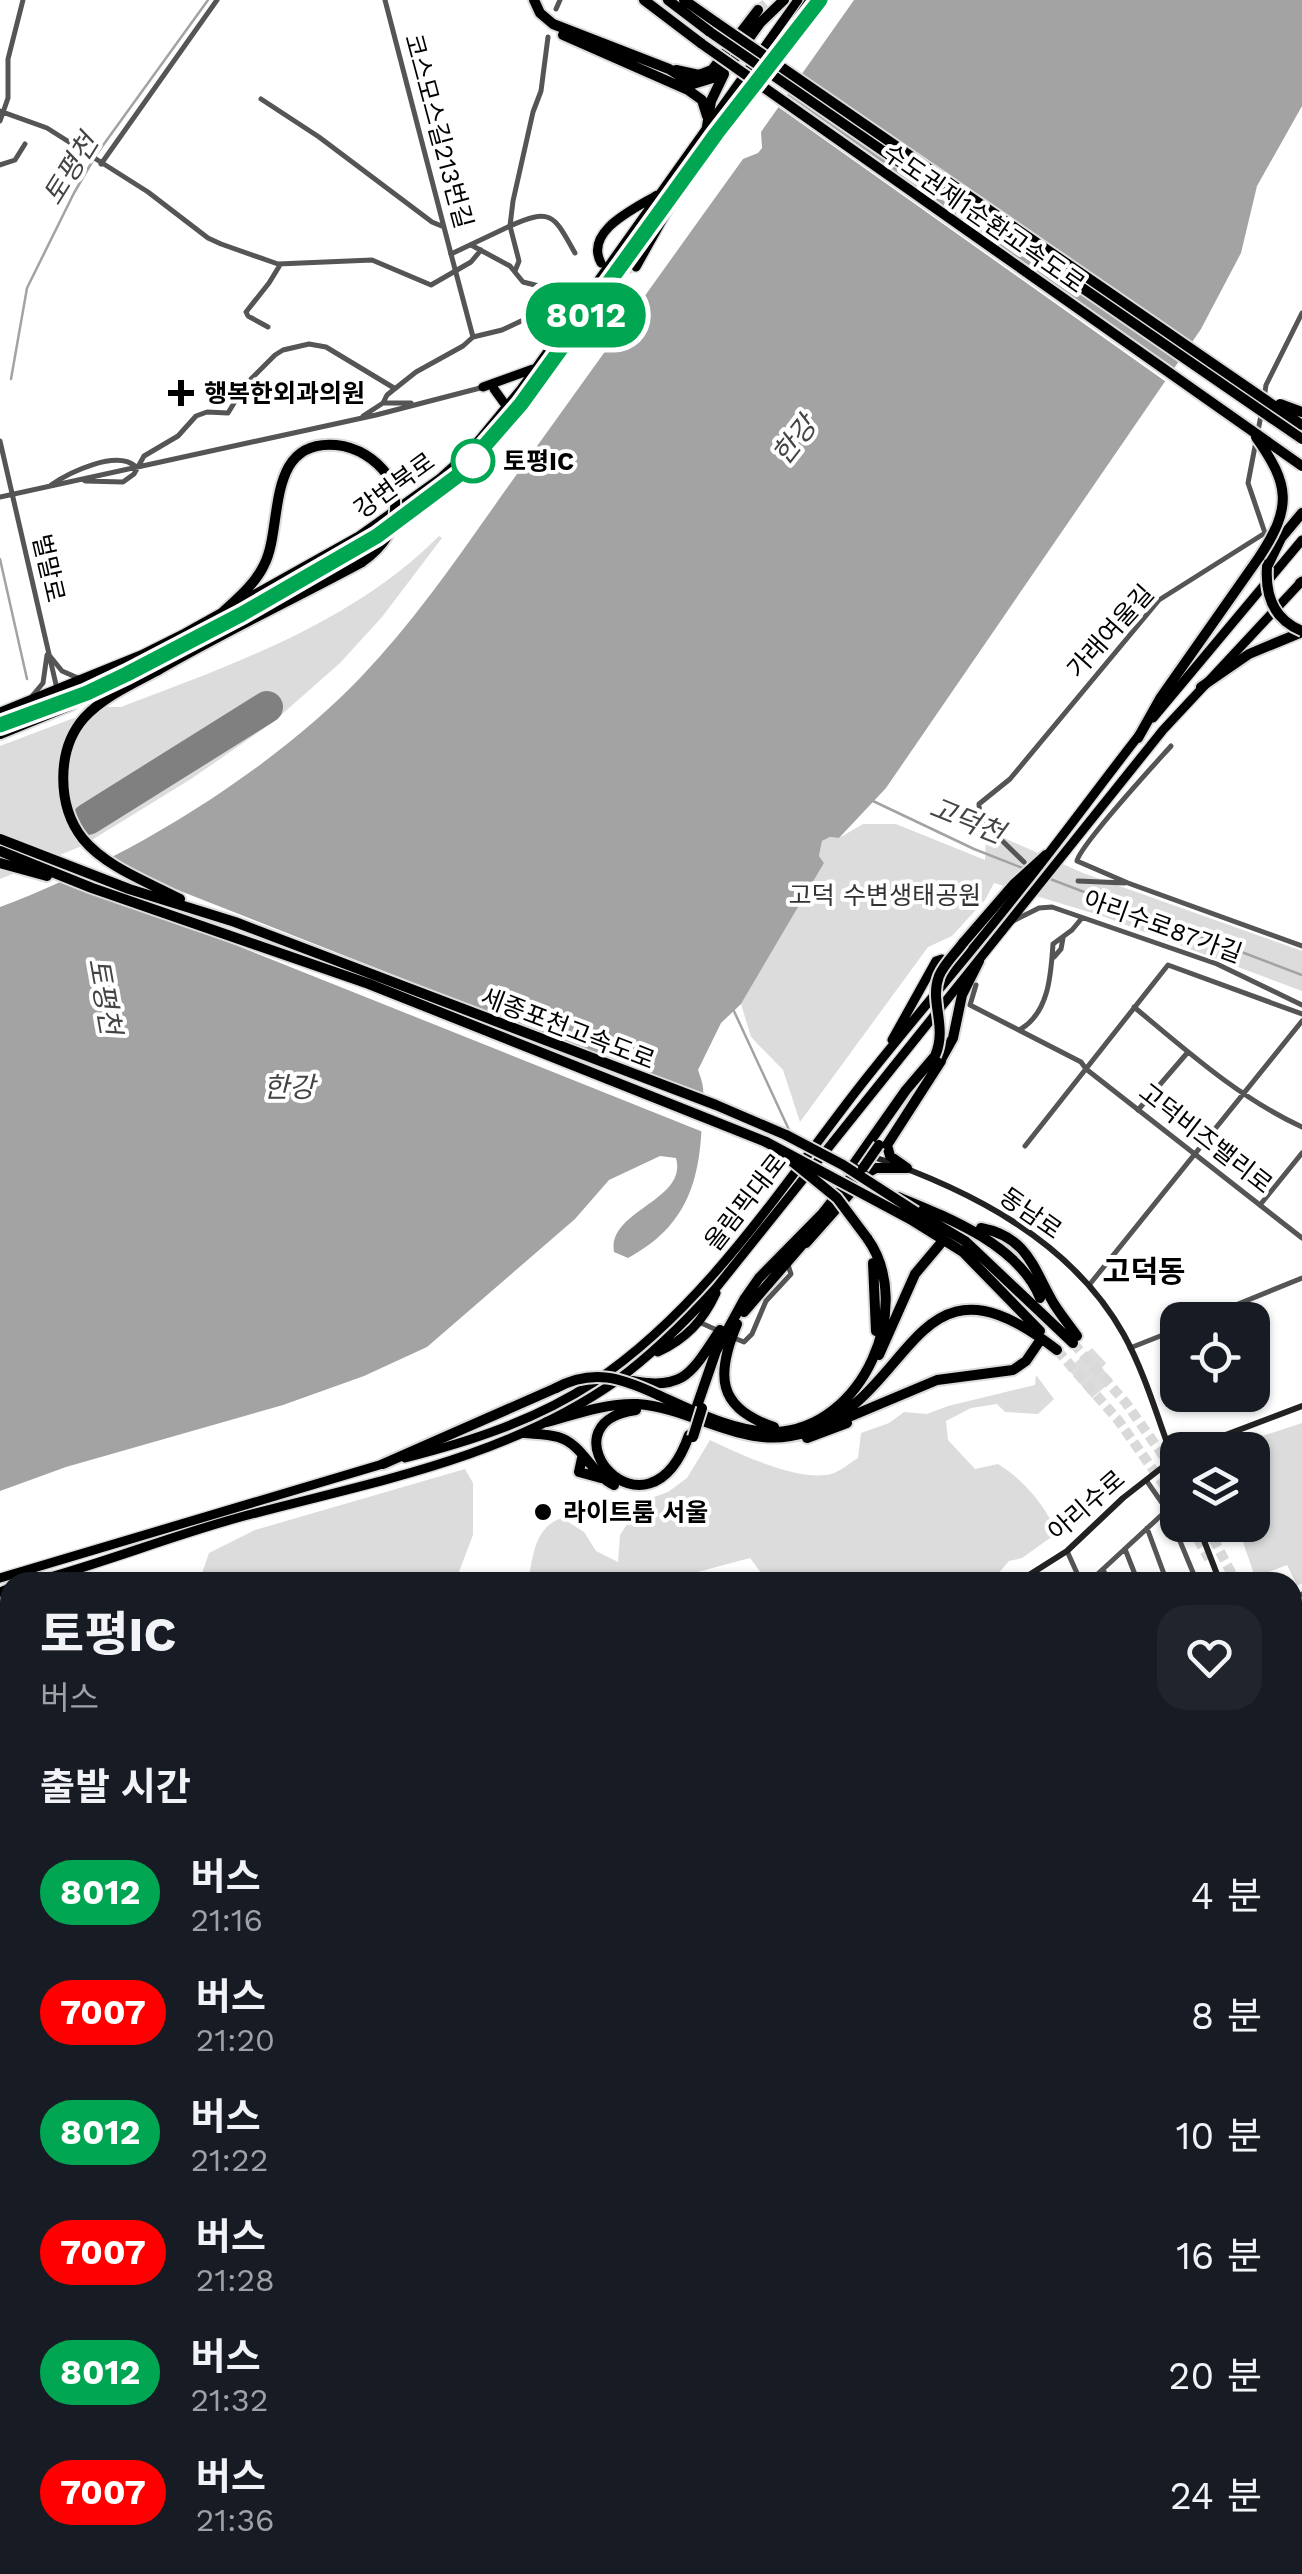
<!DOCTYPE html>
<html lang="ko">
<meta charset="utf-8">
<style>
:root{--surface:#171b24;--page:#20242c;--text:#f1f3f6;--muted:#9ea1a6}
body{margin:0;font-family:"Work Sans","Noto Sans KR",sans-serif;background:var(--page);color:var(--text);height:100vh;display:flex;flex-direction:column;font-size:38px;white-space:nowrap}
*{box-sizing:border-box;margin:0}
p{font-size:32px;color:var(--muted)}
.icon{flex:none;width:55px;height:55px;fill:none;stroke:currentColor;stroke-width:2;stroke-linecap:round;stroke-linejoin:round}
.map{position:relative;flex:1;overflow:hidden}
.details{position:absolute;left:0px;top:1572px;width:1302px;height:1002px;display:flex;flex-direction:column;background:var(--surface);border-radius:30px 30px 0 0;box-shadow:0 2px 8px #0004}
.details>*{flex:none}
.badge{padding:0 20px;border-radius:32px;font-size:35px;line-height:65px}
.fabs{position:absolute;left:1160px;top:1302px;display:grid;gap:20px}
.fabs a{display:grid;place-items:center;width:110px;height:110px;border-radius:20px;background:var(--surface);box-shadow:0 2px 8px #0004;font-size:50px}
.map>.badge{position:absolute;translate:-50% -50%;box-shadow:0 0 0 5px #fff}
h2{padding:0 40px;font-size:38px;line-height:90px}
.round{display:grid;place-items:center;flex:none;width:105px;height:105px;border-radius:30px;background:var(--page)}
.head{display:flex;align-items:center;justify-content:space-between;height:170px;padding:0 40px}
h1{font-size:48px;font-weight:700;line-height:75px}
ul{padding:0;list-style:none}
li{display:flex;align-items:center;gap:30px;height:120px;padding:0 40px}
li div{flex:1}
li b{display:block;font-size:38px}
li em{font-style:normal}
li .badge{min-width:110px;font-weight:700;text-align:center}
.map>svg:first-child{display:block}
</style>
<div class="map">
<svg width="1302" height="2574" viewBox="0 0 1302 2574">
<rect width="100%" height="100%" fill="#fff"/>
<path fill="#dcdcdc" d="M439,536L442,538L382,617L340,663L272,723L191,779L82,846L0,879V746L103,707H121C232,665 354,622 439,536Z
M863,824H896L985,860L986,830L1083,873L1302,951V991L1102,916L994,883L985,900L952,936L928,947L800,1122L783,1070L751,1037L741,1004L824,863L819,856L822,841L830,837L839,838Z
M1092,1348L1106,1363L1102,1368L1113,1380L1092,1398L1068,1369Z
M1036,1375L1054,1399L1038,1414L1005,1412L997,1404L971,1408L946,1421L948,1440L975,1469L998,1464C1024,1480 1045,1505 1057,1533L1022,1558L1009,1561L991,1582H923L907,1578L904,1582H768L750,1558L660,1582H528C533,1557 534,1527 562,1518L584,1532L596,1551L618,1562L620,1535L633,1515L635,1504L668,1492L687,1478L710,1440C739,1454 799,1482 831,1474C839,1472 850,1463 858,1458L861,1433L889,1423L904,1412L927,1414L948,1406L1035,1385Z
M1302,1423V1584L1297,1585L1287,1565L1255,1577L1237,1525H1252V1450H1219Z
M465,1469L473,1483V1535L455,1582H199L209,1553L255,1530Z
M0,1938L10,1941V2011L0,2001Z
M487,2565H527L531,2574H492L485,2571Z"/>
<path fill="#a3a3a3" d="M854,0H1302V106L1257,186L1241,253L1201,329L886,788L839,838L830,837L822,841L819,856L824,863L741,1004L721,1023L698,1070C706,1091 703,1094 702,1115C701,1179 688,1226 628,1258L614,1252C607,1210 688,1201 676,1158L660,1156L609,1180L575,1219L427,1347L364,1376L283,1405L66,1467L0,1491V907C125,861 269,773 361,677C422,613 471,538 522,467C596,364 669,262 743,159L758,153L762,148L761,132Z"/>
<path fill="#fff" d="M783,92L1178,371L1169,384L774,104Z
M99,859L709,1099L708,1134L88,886L57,877Z"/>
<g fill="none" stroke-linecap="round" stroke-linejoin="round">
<path stroke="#a3a3a3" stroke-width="2.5" d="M11,379L27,288L74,193L96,155L208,0
M0,559L27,679
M873,801L974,849L1025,869
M1037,874L1302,975
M733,1009L790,1132"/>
<path stroke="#808080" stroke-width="32" d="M88,819L267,707"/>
<path stroke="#d9d9d9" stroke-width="9" stroke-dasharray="9 4.5" stroke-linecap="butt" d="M610,271L618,273L636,267"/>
<path stroke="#d9d9d9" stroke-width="10" stroke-dasharray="10 5" stroke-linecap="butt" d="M758,10L770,0
M1073,1343L1126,1403L1178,1477
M1057,1350L1118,1420L1178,1505
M1190,1525L1209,1559
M1206,1525L1236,1582
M1292,1718L1302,1744
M1292,1756L1302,1781"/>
<defs>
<path id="primary" d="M0,1923L10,1927
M0,1930L10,1934
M723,2565L725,2574"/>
<path id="trunk" d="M784,39L810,0
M601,263C584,231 634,209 657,195
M636,267L669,208
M483,387L533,369
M494,389L507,407
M0,712L141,655L185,633L359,536L439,479L469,452L521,389L798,0
M1153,718L1302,540
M0,725L87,693L127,674L242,614L377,536L441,492L460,475L521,404L767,65
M892,1040L936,961L942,959L946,962
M658,1352C686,1339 703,1321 716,1293
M405,1458C472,1441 536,1420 594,1382C703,1309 778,1192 857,1090C910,1022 967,958 1020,890C1061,839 1100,785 1140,734
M0,1578L386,1463
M33,1582C101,1564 168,1537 237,1518C366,1483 504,1460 616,1381C653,1354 685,1322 716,1288L1163,730L1302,581
M0,1592L10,1588"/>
<path id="motorway" d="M534,0L540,13L553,24L669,69L693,84L716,77L737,56
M644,0L702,44
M668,0L710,32
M684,0L717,23
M563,35L688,90L702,100L707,116
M742,48L760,23L784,0
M769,65L820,0
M676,70L699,75L712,70L758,10
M706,133L711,101L724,74
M1267,567L1281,538L1302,513
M1300,583L1302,582
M223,612C238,598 255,584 264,565C284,527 264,439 336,445C357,447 376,459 388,476
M224,629L242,614
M1201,687L1249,654L1302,632
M0,734L71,705L87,693
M1138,738L1161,697L1260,556
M0,839L129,889L235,922L716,1105L786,1135
M0,851L92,888L369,984L766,1142
M0,863L47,876
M180,899C148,882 106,867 83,839C57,806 56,750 84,718C104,696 134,683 160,669C226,631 295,598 362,562
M963,943L1014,884L1046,855
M939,1063L953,1038L962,995L979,961
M849,1171L906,1090L935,1056
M898,1197C947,1217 1019,1245 1040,1298
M916,1212L965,1241L1073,1343
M910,1219L963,1252L1040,1331
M981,1228C1028,1237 1033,1268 1054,1304C1061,1315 1069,1325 1077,1336
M806,1243L869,1172L876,1168H907L890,1156L887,1145L941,1061
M873,1263L876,1331
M744,1312L808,1238
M737,1324C716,1374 716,1408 774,1427
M879,1355L915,1274L941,1243
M632,1381C686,1391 692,1371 720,1330
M658,1395C694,1411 735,1433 775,1432C863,1429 916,1306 867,1238
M697,1406L716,1351L745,1298L759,1278L822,1214L859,1167
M636,1410C538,1423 647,1555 689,1435
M547,1422C576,1414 606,1403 637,1404C696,1408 745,1453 807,1432C917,1394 913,1237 1057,1350
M837,1422L937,1380L1013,1370L1026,1361L1039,1342
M525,1433C535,1434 548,1434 558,1437C583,1444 591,1474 614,1485
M807,1438L847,1423
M582,1458L579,1472L601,1478
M383,1464L556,1388"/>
</defs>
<use href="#primary" stroke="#dbdbdb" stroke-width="12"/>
<use href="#trunk" stroke="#dbdbdb" stroke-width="12"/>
<use href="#motorway" stroke="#dbdbdb" stroke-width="14"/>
<path stroke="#555" stroke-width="4" d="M459,2565L463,2574"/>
<path stroke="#555" stroke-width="5" d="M385,0L451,254
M556,9L560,0
M261,99L319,137L432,222L444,227
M0,111L47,128L148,192L208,238L221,244L278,264L372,260L431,285L471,262L481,250
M0,121L8,98V59L23,0
M101,164L217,0
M0,165L15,160L25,144
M510,226C552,207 554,216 575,253
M515,271L519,261L510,226L513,201L533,112L541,91L548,37
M268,327L248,316L246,312L269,283L280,265
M1264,399L1266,385L1302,313
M383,403L387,395L416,372L463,346L473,337L502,330L563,301L551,289L523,282L510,266L471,245
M363,416L383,403H411
M85,481L123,482L134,474L144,456L178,436L196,416L207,412L228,413L245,385L275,355L283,350L309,344L326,347L394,388
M51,485C70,472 116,450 135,466
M0,497L376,415L484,387
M1171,746C1154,765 1080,845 1077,861L1128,883L1302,946
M1024,862L980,819L979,804L1010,779L1159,600L1265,533L1248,483L1262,410
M1078,881L1125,883
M1011,922L1039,908L1052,907L1217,964L1302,1005
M1054,957L1061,949L1063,938
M976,985L970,1005L1081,1062L1086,1069
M1134,1007C1187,1051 1239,1098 1302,1127
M1021,1029C1049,1012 1051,974 1053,944L1072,930L1082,918
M1138,1110L1188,1052
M1025,1146L1168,965L1302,1014
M1260,1205L1302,1153
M1090,1284L1302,1021
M1199,1320L1302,1278
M699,1322L719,1331
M734,1338L744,1342L752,1334L766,1301L791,1274L788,1265
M1130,1348L1178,1329
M1146,1480L1167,1510L1197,1582
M1147,1528L1167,1582
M1125,1549L1138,1582
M1067,1551L1081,1582
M1103,1569L1108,1582
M1089,1582L1167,1510
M1257,1582L1277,1576L1280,1582
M1292,1598L1302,1594
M1292,1616L1298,1631
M1292,1633L1302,1629
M1292,1892L1302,1889
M0,2134L10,2137
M1292,2176L1302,2173
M0,2198L10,2205
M1292,2209L1302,2240
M10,2246L1,2249L10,2275
M0,2280L10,2276
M1292,2302L1302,2298
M0,2346L10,2343
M1292,2399L1302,2396
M0,2450L10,2454
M1292,2488L1302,2514
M90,2565L93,2574
M184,2565L187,2574
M246,2565L251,2574
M279,2565L282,2574
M621,2565L624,2574
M864,2565L866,2574
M44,2574L65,2565
M568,2574L573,2565
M583,2574L610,2565
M666,2574L695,2565"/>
<path stroke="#555" stroke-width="5" d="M473,337L451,254L510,226
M0,441L60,702
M49,655L62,671L78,678
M33,695L43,683L47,655
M1086,1069L1302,1238
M0,2498L10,2493
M1105,2565L1108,2574"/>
<path stroke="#222" stroke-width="6" d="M871,1156C969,1189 1072,1241 1124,1335C1147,1377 1160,1427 1178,1472
M1186,1450L1302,1406
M1198,1525L1220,1582
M1018,1582L1067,1551L1123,1498L1178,1455
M1292,1780L1302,1808
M1292,2105L1302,2098
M223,2574L245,2565"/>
<use href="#primary" stroke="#000" stroke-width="9"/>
<use href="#trunk" stroke="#000" stroke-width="9"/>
<use href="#motorway" stroke="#000" stroke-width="10"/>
<defs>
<path id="motorway-bridge" d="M717,23L1302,425
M710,32L1302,439
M702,44L1302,466
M1280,404L1302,412
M1256,437C1290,485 1292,507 1260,556
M362,562C393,540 404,512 388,476
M1267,567C1265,597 1274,620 1302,631
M935,1056C948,1026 929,1002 939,976C944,964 955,954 963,943
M786,1135L843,1165L916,1212
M766,1142L910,1219
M783,1154L837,1198L867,1238
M863,1168L879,1145
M556,1388C593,1368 622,1378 658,1395
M693,1437L702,1408"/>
</defs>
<use href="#motorway-bridge" stroke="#dbdbdb" stroke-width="14" stroke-linecap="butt"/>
<use href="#motorway-bridge" stroke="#000" stroke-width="10"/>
</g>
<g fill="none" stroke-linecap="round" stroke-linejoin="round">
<defs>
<path id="line" d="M0,725L87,693L127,674L242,614L377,536L460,474L521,404L716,134L820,0"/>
</defs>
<use href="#line" stroke="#fff" stroke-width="22"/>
<use href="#line" stroke="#00a651" stroke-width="15"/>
</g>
<g fill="#000" stroke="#fff" stroke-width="4">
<path d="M176 378h10v10h10v10h-10v10h-10v-10h-10v-10h10z"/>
<circle cx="543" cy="1512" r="10"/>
</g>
<circle fill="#fff" stroke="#00a651" stroke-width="5" cx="473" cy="461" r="20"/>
<g text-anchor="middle" stroke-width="8" stroke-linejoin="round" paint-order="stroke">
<g font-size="25" fill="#000" stroke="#fff">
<text transform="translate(439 131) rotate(75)" y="9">코스모스길213번길</text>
<text transform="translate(984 218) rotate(35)" y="9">수도권제1순환고속도로</text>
<text transform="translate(394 485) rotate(-36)" y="9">강변북로</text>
<text transform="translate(49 568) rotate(77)" y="9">벌말로</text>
<text transform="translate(1110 631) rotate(-48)" y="9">가래여울길</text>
<text transform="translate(1163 926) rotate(20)" y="9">아리수로87가길</text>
<text transform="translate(568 1028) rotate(21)" y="9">세종포천고속도로</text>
<text transform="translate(1206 1138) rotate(38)" y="9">고덕비즈밸리로</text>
<text transform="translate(745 1202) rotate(-52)" y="9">올림픽대로</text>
<text transform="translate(1031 1213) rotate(35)" y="9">동남로</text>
<text transform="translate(1086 1505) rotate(-41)" y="9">아리수로</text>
</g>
<g font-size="25" font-weight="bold" fill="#000" stroke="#fff" text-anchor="start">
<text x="204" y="402">행복한외과의원</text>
<text x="563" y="1521">라이트룸 서울</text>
</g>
<g font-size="25" font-weight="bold" fill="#000" stroke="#fff" text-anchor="start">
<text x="503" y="470">토평IC</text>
</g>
<g font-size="25" fill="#333" stroke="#fff">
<text x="885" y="904">고덕 수변생태공원</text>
</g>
<g font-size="28" font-style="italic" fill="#444" stroke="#fff">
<text transform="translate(70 169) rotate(-58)" y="10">토평천</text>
<text transform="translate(794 440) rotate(-52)" y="10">한강</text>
<text transform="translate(967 820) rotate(22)" y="10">고덕천</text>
<text transform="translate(105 996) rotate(80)" y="10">토평천</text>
<text x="289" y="1097">한강</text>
</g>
<g font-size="30" font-weight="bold" fill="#000" stroke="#fff">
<text x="1144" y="1282">고덕동</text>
</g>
</g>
</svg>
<div class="fabs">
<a><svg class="icon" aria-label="locate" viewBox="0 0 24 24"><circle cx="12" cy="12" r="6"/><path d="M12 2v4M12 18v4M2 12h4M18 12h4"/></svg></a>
<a><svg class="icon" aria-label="layers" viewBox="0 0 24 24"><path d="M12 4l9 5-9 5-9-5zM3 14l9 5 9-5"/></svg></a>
</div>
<b class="badge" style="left:586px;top:315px;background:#00a651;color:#fff">8012</b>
<section class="details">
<div class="head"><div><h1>토평IC</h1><p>버스</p></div><a class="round"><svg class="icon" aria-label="heart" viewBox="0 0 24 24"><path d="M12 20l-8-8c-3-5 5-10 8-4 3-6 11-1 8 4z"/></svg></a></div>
<h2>출발 시간</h2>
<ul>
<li><span class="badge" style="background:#00a651;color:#fff">8012</span><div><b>버스</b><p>21:16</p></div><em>4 분</em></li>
<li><span class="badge" style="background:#f00;color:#fff">7007</span><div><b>버스</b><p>21:20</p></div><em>8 분</em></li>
<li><span class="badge" style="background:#00a651;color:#fff">8012</span><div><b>버스</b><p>21:22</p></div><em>10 분</em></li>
<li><span class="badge" style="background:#f00;color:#fff">7007</span><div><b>버스</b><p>21:28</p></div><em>16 분</em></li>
<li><span class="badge" style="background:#00a651;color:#fff">8012</span><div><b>버스</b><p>21:32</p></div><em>20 분</em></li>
<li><span class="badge" style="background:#f00;color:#fff">7007</span><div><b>버스</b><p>21:36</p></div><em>24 분</em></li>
</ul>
</section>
</div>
